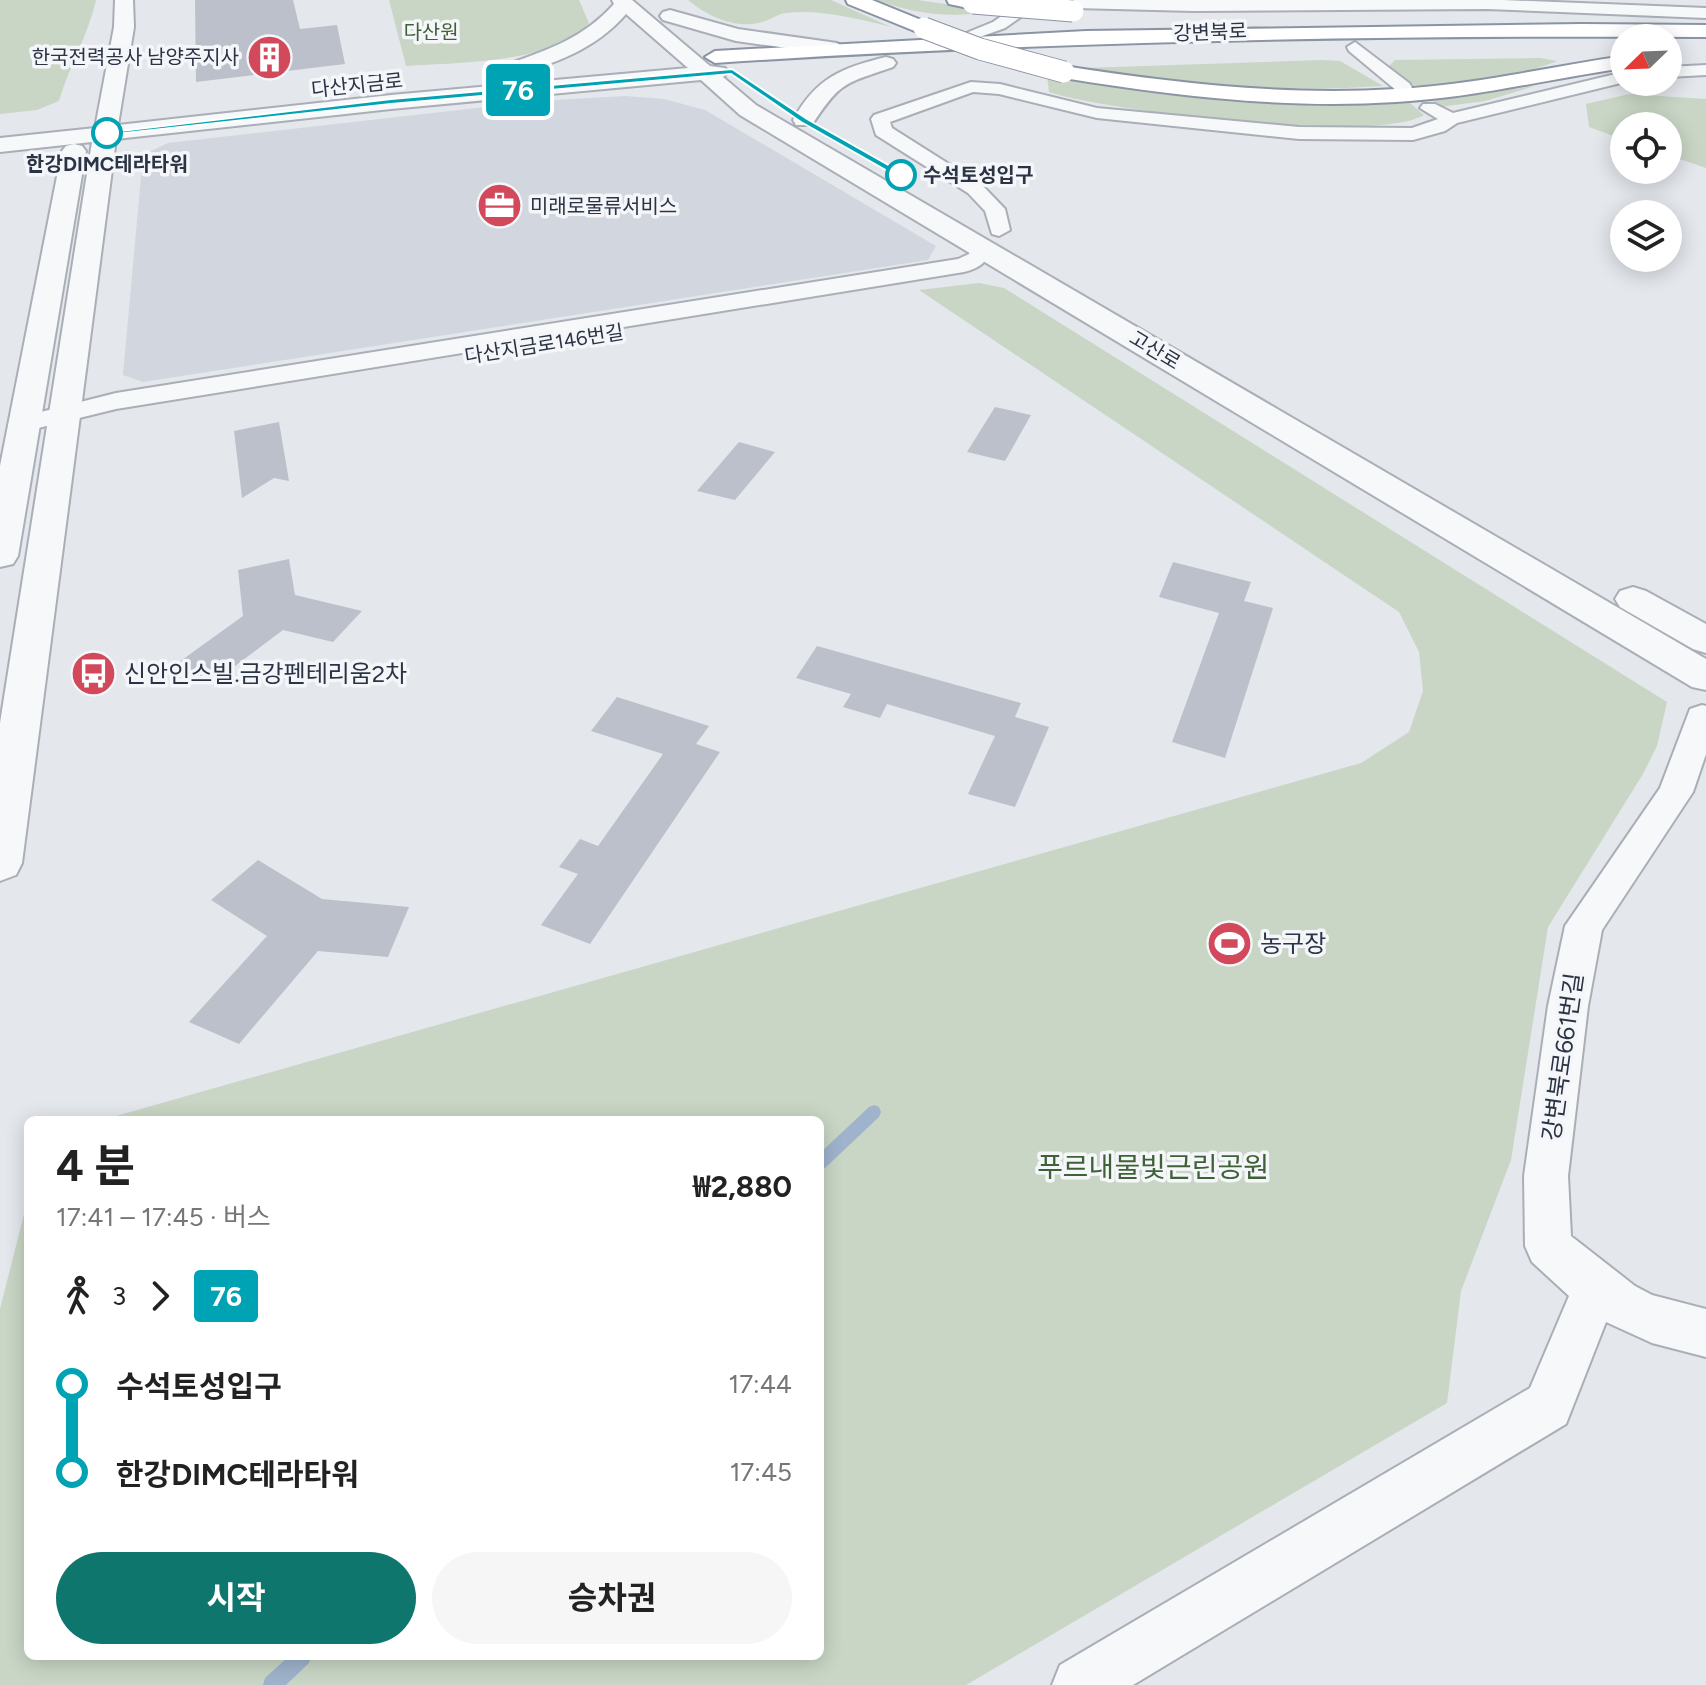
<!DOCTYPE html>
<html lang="ko">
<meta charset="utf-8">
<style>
:root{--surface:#fff;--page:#f6f6f6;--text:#222;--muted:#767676;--accent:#0f766e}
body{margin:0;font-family:Figtree,"Noto Sans KR",sans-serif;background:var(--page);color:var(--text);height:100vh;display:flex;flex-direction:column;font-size:30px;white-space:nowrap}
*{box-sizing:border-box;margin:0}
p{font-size:26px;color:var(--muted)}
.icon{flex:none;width:44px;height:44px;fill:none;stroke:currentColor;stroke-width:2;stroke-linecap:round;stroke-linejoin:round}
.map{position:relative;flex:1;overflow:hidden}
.drawer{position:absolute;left:24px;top:1116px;width:800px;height:544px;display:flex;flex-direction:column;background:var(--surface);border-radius:12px;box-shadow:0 4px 20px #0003}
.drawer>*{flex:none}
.badge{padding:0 16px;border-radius:6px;font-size:28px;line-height:52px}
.needle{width:52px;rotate:247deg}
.tools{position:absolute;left:1610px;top:24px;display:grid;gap:16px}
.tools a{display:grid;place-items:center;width:72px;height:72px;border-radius:50%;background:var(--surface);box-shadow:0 4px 20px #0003;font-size:40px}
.map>.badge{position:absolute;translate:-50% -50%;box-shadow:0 0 0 4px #fff}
.legs{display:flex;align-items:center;gap:12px;height:88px;padding:0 32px;font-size:26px}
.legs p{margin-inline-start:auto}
.overview{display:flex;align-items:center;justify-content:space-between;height:136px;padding:0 32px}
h1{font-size:44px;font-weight:700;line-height:60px}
.cta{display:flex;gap:16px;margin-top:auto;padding:16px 32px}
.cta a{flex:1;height:92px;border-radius:48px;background:var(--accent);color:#fff;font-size:32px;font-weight:700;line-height:92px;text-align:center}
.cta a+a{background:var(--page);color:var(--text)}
ul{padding:0 32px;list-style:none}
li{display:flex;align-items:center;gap:28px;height:88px;font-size:30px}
li i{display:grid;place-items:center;width:12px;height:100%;margin:0 10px;background:currentColor}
li i::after{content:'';width:20px;height:20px;margin:-10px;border:6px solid;border-radius:50%;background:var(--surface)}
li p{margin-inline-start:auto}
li:first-child i{background:linear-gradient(#0000 50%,currentColor 0)}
li:last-child i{background:linear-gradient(currentColor 50%,#0000 0)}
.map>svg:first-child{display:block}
</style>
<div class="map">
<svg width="1706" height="1685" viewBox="0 0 1706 1685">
<rect width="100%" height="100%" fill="#e4e7ec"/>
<path fill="#d2d6de" d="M625,96L664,99L705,110L936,246L928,260L143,382L123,375L143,155L168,143L538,101Z"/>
<path fill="#c9d6c5" d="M0,0H96C88,36 69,66 59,101L37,110L0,114Z
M389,0H579L589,23C555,64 457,62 406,66Z
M688,0H831L891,27C859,19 819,9 786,13C777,14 770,20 762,22C736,30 707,16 688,0Z
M877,0H918L992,11C953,19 913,14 877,0Z
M1540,58L1557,61C1533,72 1438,91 1414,85C1405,83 1395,72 1388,67L1395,60Z
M1322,60L1340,61L1383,86C1282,93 1183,85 1083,68Z
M1047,76C1168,100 1287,107 1410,103L1424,115C1379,144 1105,111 1049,92Z
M1535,86L1485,101L1440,107L1433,101Z
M1629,94L1706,99V168L1668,155V126H1624V140L1589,127L1586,104Z
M979,283L1004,288L1667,702L1657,746L1643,774L1548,927L1511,1160L1461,1291L1447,1403L966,1685H0V1309L28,1198V1656H820V1120H102L1361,763L1409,732L1423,691L1419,652L1399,612L919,290Z"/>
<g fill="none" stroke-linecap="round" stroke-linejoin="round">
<path fill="#9fb4cc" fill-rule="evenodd" d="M874,1105L879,1107L881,1112L879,1117L825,1168L820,1170V1153L869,1107Z
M289,1656H311L309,1663L286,1685H263L265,1678Z"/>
</g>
<path fill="#bbc0ca" d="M195,0H293L300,29L337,25L345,64L196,82Z
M995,407L1031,415L1005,461L967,452Z
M279,422L289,481L274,478L242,498L234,431Z
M739,442L775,452L735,500L697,491Z
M289,559L295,595L362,611L333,642L283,630L211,684L175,665L243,616L238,570Z
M1173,562L1251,582L1244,601L1273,608L1225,758L1172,742L1219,613L1159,597Z
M817,646L1021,703L1015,717L1049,727L1015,807L968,794L995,736L887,704L880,718L843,707L851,694L796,678Z
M617,697L709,726L696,744L720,752L590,944L541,925L578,874L559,867L580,839L598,846L663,754L591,731Z
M258,860L322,899L409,907L388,957L318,951L239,1044L189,1022L267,936L211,900Z"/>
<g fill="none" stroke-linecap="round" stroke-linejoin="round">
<defs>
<path id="minor" d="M1025,0H1503L1706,8V18L1487,9L1194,11L1035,7L1005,28L952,47L944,42L993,22Z
M1355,42L1409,83L1412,87L1409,91H1397L1349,51L1347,47Z
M1706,65V75L1668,77V67Z
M1624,72L1625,82L1457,123L1445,131L1413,140L1299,139L1097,118L999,94L973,92L890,122L892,128L982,185L1005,209L1010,230L999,236L992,234L985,211L968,193L876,135L871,119L874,115L971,82L1000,84L1097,108L1299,127L1412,128L1438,119L1420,108L1423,104H1435L1453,113Z
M982,241L993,247C987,262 980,268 964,272L116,409L22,432L13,429L9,424L13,419L116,393L958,259L969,254L974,242Z
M1702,705L1706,706V754L1693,792L1602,930L1588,1006L1568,1176L1571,1236L1635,1286L1652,1295L1706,1309V1357L1652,1343L1606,1322L1566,1424L1133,1685H1052L1060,1665L1530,1388L1569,1296L1532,1262L1525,1246L1524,1176L1548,1006L1565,926L1660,788L1690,709Z"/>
<path id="tertiary" d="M115,0H133L134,27L118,125L391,95L688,68L626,14C596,49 553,65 509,76L499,70L502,66C545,51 583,39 614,4L612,0H632L710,66L725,68L728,72L723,77L756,105L1706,659V690L1692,687L740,115L701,80L391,109L116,139L22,863L16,875L0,881V723L92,142L0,152V138L95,128L114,27Z
M670,10L738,29L837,43L847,49L837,55L736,41L663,20L660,16L663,12Z
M886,57L893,59L896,63L893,67C844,84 841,81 812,125H796L793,120C816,78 841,68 886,57Z
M74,144L82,146L86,151L18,556L13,564L0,567V466L62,151L66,146Z
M1633,587L1646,591L1706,624V653L1693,649L1620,607L1615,599L1620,591Z"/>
<path id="trunk" d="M846,0H872L931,24L934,28L931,32H917L848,4Z
M947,0H980L982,3L973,9L949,4Z
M1582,24L1706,25V37C1375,35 1045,41 715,63L705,57L715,51L1086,31Z
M1624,56V68C1548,79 1473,98 1396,102C1285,109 1174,96 1064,78L1054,72L1064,66C1174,83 1285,96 1396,89C1473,85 1548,67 1624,56Z"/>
</defs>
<use href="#minor" stroke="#a9aeb7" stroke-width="4"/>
<use href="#tertiary" stroke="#a9aeb7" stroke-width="4"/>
<use href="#trunk" stroke="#8b94a3" stroke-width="4"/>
<use href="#minor" fill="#f7f8fa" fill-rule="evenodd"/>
<use href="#tertiary" fill="#f7f8fa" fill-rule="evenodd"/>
<use href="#trunk" fill="#fff" fill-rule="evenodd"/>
<defs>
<path id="trunk-bridge" d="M973,3L1073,11
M924,28L980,49L1064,72"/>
</defs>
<use href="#trunk-bridge" stroke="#8b94a3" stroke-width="23" stroke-linecap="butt"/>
<use href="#trunk-bridge" stroke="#fff" stroke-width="21"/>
</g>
<path fill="#00a3b4" stroke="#fff" stroke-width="2" d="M732,69L807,119L906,175L898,177L801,122L731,74L391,104L107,135L103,133L391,99Z"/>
<defs>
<symbol id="building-disc" viewBox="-11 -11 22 22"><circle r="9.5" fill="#d1495b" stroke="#f4f6f9"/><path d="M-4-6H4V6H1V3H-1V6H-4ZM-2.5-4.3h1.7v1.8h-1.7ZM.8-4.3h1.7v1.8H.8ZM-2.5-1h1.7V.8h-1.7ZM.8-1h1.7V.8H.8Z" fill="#fff"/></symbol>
<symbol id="office-disc" viewBox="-11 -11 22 22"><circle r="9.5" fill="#d1495b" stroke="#f4f6f9"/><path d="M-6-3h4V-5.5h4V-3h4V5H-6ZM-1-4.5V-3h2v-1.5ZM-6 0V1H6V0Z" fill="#fff"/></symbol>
<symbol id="bus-disc" viewBox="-11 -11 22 22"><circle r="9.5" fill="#d1495b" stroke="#f4f6f9"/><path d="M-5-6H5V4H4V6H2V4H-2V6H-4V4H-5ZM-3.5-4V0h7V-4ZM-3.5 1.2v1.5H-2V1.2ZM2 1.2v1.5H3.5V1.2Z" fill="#fff"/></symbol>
<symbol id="stadium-disc" viewBox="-11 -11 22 22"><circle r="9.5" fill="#d1495b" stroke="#f4f6f9"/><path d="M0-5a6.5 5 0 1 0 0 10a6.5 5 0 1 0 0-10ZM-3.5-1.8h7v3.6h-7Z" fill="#fff"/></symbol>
</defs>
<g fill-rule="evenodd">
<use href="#building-disc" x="244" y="32" width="51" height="51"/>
<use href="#office-disc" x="474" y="180" width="51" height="51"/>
<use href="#bus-disc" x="68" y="648" width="51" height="51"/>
<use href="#stadium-disc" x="1204" y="918" width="51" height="51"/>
</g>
<g fill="#fff" stroke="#00a3b4" stroke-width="4">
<circle cx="107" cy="133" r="14"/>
<circle cx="901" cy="175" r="14"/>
</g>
<g text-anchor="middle" stroke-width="7" stroke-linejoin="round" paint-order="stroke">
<g font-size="20" fill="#3f6138" stroke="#f4f6f9">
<text x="431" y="39">다산원</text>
</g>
<g font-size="20" fill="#2b3445" stroke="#f4f6f9">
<text transform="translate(1210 32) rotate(-2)" y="7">강변북로</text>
<text transform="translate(357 85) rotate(-6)" y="7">다산지금로</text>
<text transform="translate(544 344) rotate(-9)" y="7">다산지금로146번길</text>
<text transform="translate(1155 350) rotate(31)" y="7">고산로</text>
</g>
<g font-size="20" fill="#2b3445" stroke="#f4f6f9" text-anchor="end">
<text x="239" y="64">한국전력공사 남양주지사</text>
<text x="530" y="213" text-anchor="start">미래로물류서비스</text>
</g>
<g font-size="20" font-weight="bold" fill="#2b3445" stroke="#f4f6f9">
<text x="107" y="171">한강DIMC테라타워</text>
<text x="923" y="182" text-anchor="start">수석토성입구</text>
</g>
<g font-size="24" fill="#2b3445" stroke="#f4f6f9" text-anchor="start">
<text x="124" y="682">신안인스빌.금강펜테리움2차</text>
<text x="1260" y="952">농구장</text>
</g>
<g font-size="24" fill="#2b3445" stroke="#f4f6f9">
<text transform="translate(1563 1057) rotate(-82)" y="8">강변북로661번길</text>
</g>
<g font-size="28" fill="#3f6138" stroke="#f4f6f9">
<text x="1153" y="1177">푸르내물빛근린공원</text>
</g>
</g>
</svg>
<div class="tools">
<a><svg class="needle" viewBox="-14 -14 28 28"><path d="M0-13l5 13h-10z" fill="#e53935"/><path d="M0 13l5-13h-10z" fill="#767676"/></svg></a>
<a><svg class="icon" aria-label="locate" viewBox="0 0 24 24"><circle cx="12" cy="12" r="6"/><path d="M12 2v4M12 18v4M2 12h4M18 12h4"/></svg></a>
<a><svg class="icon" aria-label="layers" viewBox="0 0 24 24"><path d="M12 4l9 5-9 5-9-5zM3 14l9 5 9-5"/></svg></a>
</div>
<b class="badge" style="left:518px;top:90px;background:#00a3b4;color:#fff">76</b>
<section class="drawer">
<div class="overview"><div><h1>4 분</h1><p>17:41 – 17:45 · 버스</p></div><b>₩2,880</b></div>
<div class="legs"><svg class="icon" aria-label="walk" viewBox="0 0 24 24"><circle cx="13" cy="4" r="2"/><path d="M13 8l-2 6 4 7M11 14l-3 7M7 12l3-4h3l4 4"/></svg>3<svg class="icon" aria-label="forward" viewBox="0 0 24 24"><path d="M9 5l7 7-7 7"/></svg><b class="badge" style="background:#00a3b4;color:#fff">76</b></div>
<ul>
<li><i style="color:#00a3b4"></i><b>수석토성입구</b><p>17:44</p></li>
<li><i style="color:#00a3b4"></i><b>한강DIMC테라타워</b><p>17:45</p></li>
</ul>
<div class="cta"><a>시작</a><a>승차권</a></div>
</section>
</div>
